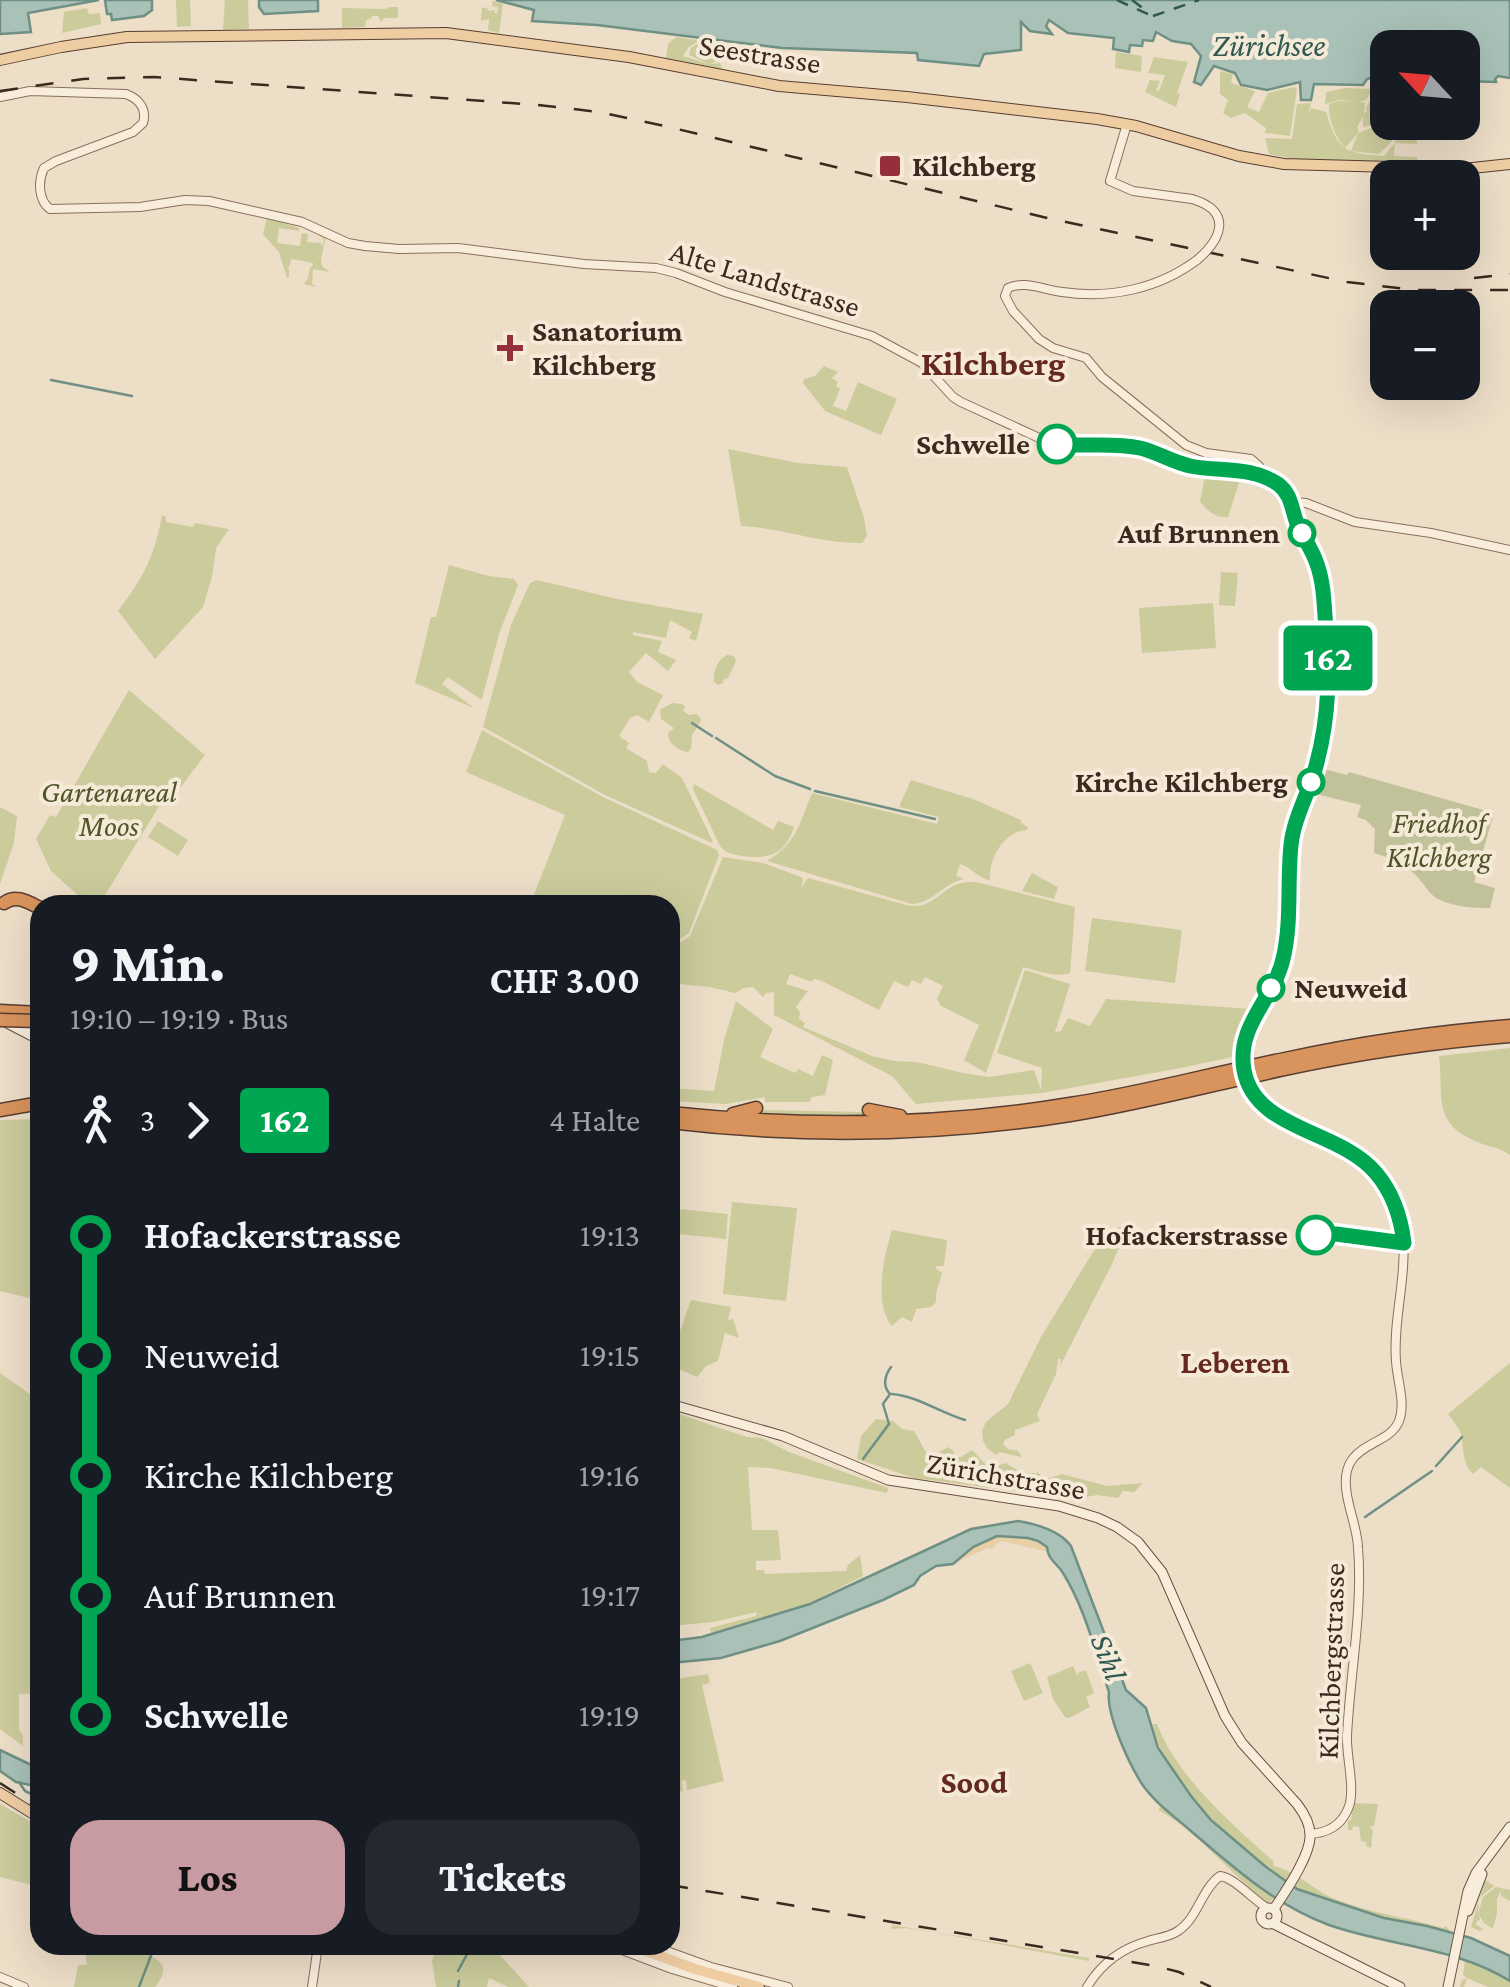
<!DOCTYPE html>
<html lang="de">
<meta charset="utf-8">
<style>
:root{--surface:#171b24;--page:#242831;--text:#f1f3f6;--muted:#9ea1a6;--accent:#c89ba2}
body{margin:0;font-family:"Crimson Pro",serif;background:var(--page);color:var(--text);height:100vh;display:flex;flex-direction:column;font-size:38px;white-space:nowrap}
*{box-sizing:border-box;margin:0}
p{font-size:32px;color:var(--muted)}
.icon{flex:none;width:55px;height:55px;fill:none;stroke:currentColor;stroke-width:2;stroke-linecap:round;stroke-linejoin:round}
.map{position:relative;flex:1;overflow:hidden}
.drawer{position:absolute;left:30px;top:895px;width:650px;height:1060px;display:flex;flex-direction:column;background:var(--surface);border-radius:30px;box-shadow:0 10px 40px #0002}
.drawer>*{flex:none}
.badge{padding:0 20px;border-radius:8px;font-size:35px;line-height:65px}
.needle{width:65px;rotate:296deg}
.buttons{position:absolute;left:1370px;top:30px;display:grid;gap:20px}
.buttons a{display:grid;place-items:center;width:110px;height:110px;border-radius:20px;background:var(--surface);box-shadow:0 10px 40px #0002;font-size:50px}
.map>.badge{position:absolute;translate:-50% -50%;box-shadow:0 0 0 5px #fff}
.legs{display:flex;align-items:center;gap:15px;height:110px;padding:0 40px;font-size:32px}
.legs p{margin-inline-start:auto}
.summary{display:flex;align-items:center;justify-content:space-between;height:170px;padding:0 40px}
h1{font-size:55px;font-weight:800;line-height:75px}
.action{display:flex;gap:20px;margin-top:auto;padding:20px 40px}
.action a{flex:1;height:115px;border-radius:30px;background:var(--accent);color:#111;font-size:40px;font-weight:800;line-height:115px;text-align:center}
.action a+a{background:var(--page);color:var(--text)}
ul{padding:0 40px;list-style:none}
li{display:flex;align-items:center;gap:35px;height:120px;font-size:38px}
li i{display:grid;place-items:center;width:15px;height:100%;margin:0 12px;background:currentColor}
li i::after{content:'';width:25px;height:25px;margin:-12px;border:8px solid;border-radius:50%;background:var(--surface)}
li p{margin-inline-start:auto}
li:first-child i{background:linear-gradient(#0000 50%,currentColor 0)}
li:last-child i{background:linear-gradient(currentColor 50%,#0000 0)}
.map>svg:first-child{display:block}
</style>
<div class="map">
<svg width="1510" height="1987" viewBox="0 0 1510 1987">
<rect width="100%" height="100%" fill="#eddec8"/>
<path fill="#cbcb9c" d="M176,0H190L191,26L177,27Z
M225,0H248L249,29L223,30Z
M493,1L503,4L499,33L488,30L489,19L481,21L482,7L488,9V11L495,10V13L497,14L498,7L492,6Z
M390,7H398V18H384L381,22L378,16H372L371,19L366,20L365,27L342,28V8L385,9Z
M87,8L89,14L100,13L101,24L62,33L64,12Z
M676,37L696,40L697,42L689,47L683,56L709,64L689,55L691,48L702,40L714,41L724,52L721,59L710,64L720,63L722,69L666,58L668,44Z
M1116,52L1142,56L1141,72L1115,68Z
M1154,57L1188,62L1177,93L1180,94L1176,107L1145,92L1150,80L1160,81L1156,90L1159,91L1165,75L1148,73Z
M1220,71L1233,74L1231,82L1234,84L1255,91L1247,107L1259,112L1268,93L1294,87L1297,89L1290,136L1265,133L1266,128L1245,113L1231,118L1223,113L1228,100L1220,94Z
M1346,88L1373,89L1366,100L1359,102L1365,103L1364,113L1367,111L1366,108L1376,89L1387,90V104L1371,102L1377,106V122L1374,123L1368,112L1373,125L1363,127V117L1357,127L1359,133L1382,123H1393L1392,141L1379,154L1351,151L1358,133L1345,148C1335,136 1328,120 1329,104L1338,101L1358,102L1339,100L1325,104L1326,92Z
M1311,103L1308,116L1311,108L1326,112C1338,151 1344,153 1384,156L1395,143L1397,123H1416L1417,144L1395,143L1394,156L1417,157L1418,162L1313,163L1269,154L1265,138L1292,139L1297,104Z
M267,218L299,228V231L279,228L277,243L300,246L302,233L308,234L307,242L321,243L323,246L324,239L318,235L326,237L321,259L322,266L330,272L313,269L312,284L317,287L304,284L308,278L310,267H312L313,263L292,259V257L289,267H286L289,269V277L287,278L279,252L263,234Z
M824,366L838,372L832,378L838,382L836,386L840,389L833,406L846,411L858,382L897,399L881,435L825,411L803,383L804,379L815,376Z
M728,449L798,463L847,467L864,518L867,536L862,543C819,544 784,528 741,526Z
M1210,472L1242,474L1228,517C1216,519 1207,510 1200,502L1204,481Z
M162,515L166,517V522L193,527L195,523L229,529L216,548L212,577L203,607L155,659L118,611C143,578 155,556 162,515Z
M449,565L489,576L514,579L518,585L499,634L482,699H480L448,677L442,684L474,708L415,683L431,617H436Z
M1221,572L1238,573L1235,606L1219,605Z
M537,580L617,599L703,614L696,641L689,638L692,632L670,620L666,638L633,632V635L662,641L658,652L676,660L668,671L646,653L629,672L637,682L663,695L649,722L637,715L630,718L619,736L629,743L626,748L647,761L649,772L656,773L663,764L682,778L713,842L712,843L605,795L483,727L511,625L530,583Z
M1213,603L1216,648L1142,653L1139,608Z
M727,655L734,656L736,661L728,678L724,679L723,683L718,685L714,682C713,672 717,660 727,655Z
M129,690L205,755L177,792L165,785L156,800L161,803L99,905H89L51,871L36,839L50,815L56,817Z
M672,703L682,704L685,706L683,711L689,715L696,714L700,717L701,721L692,735L691,749L688,752C678,751 668,743 668,733L674,728L661,719L660,710Z
M482,730L603,797L717,850L719,855L689,933L679,940L670,939V905H530L565,815L466,772Z
M911,780L973,799L1021,820V823L1028,827L1027,830C1004,831 988,859 990,881C977,877 971,867 960,864L956,876L964,879C943,883 934,903 912,904L767,861C798,842 799,824 812,793L937,824L939,817L899,807Z
M694,784L773,830L778,821L794,827C786,854 768,860 742,856C732,854 727,854 720,846L693,789Z
M0,807L17,816L14,843L0,884Z
M158,821L188,840L178,856L148,837Z
M723,857L763,863L801,877L803,880L801,888L808,878L910,906C930,907 935,897 950,888C958,882 967,882 976,882L1075,907L1070,973C1054,978 1039,971 1023,967L986,1073L964,1060L979,1025L941,1006L937,999L943,986L925,977L921,984L912,980L908,987L894,981L879,1010L822,981L814,979L812,982L790,974L786,984L808,991L796,1007L800,1012L799,1019L805,1023L803,1027L872,1056L894,1061L917,1062L963,1073L989,1077L1034,1070L1041,1090L1042,1068L997,1053L1025,970L1070,984L1055,1032L1061,1031L1068,1018L1090,1026L1106,999L1252,1009L1241,1032L1237,1056L1181,1068L1042,1093L916,1104L892,1076L774,1015V992L766,993L763,997L753,987L744,988L735,993L710,987L670,983V942H681L690,936Z
M1032,873L1058,887L1054,899L1022,891Z
M1092,918L1182,930L1175,983L1085,971Z
M736,1001L773,1029L760,1057L795,1073L798,1069L813,1076L822,1055L833,1060L825,1095L812,1097L809,1102H765V1097L726,1104L670,1101V1088L714,1091L724,1040Z
M1510,1048V1155C1495,1145 1494,1149 1480,1143C1431,1124 1444,1098 1439,1056Z
M756,1110L866,1112L883,1116H772L748,1113Z
M40,1119V1298L33,1299L0,1291V1120Z
M732,1202L797,1208L786,1301L723,1294Z
M670,1208L679,1209L680,1212L681,1209L728,1214L726,1239L678,1234L675,1242H670Z
M1119,1227L1127,1228L1112,1264L1060,1366L1061,1359H1058L1056,1374L1037,1414L1040,1421L1015,1430V1435L1005,1440L1003,1444L1008,1449L1018,1451L1022,1457L999,1452L996,1455L988,1449L983,1441L982,1431L986,1422L1008,1404L1041,1337L1101,1239L1104,1243L1111,1241Z
M892,1230L947,1240L944,1266H937L935,1268L942,1273C940,1284 935,1291 936,1302L931,1307L916,1309L912,1322L902,1317L892,1326C873,1303 884,1256 892,1230Z
M691,1300L731,1307L728,1320L733,1319L739,1338L725,1333L718,1361L706,1366L697,1377L670,1365V1359Z
M1510,1363V1488L1481,1467L1473,1474C1462,1463 1464,1450 1461,1435C1460,1428 1452,1420 1448,1414Z
M0,1373L40,1401V1693L19,1694V1730L23,1735V1746L0,1729Z
M670,1411L747,1437L762,1438L789,1452L888,1488L887,1493L770,1468L748,1467L752,1530H778L781,1560L756,1561V1570H764L765,1574L846,1571L848,1565L860,1555L863,1576L807,1604L711,1633L710,1628L756,1616L757,1612L714,1622L670,1626Z
M876,1419L893,1421L902,1429L914,1431L927,1454L933,1456L948,1447L954,1452L953,1457H961L972,1450L989,1468L1006,1463C1017,1471 1025,1474 1038,1473L1046,1479L1062,1474L1107,1486L1143,1483L1134,1492L1123,1491L1118,1498L1097,1495L1075,1499L914,1478L857,1459L861,1436Z
M1030,1663L1043,1693L1024,1701L1011,1671Z
M1073,1666L1078,1677V1673L1086,1670L1094,1693L1086,1697L1090,1707L1069,1718L1065,1717L1053,1699L1047,1677Z
M708,1674L710,1683L702,1685L724,1781L687,1790L686,1780L681,1781L683,1791L670,1793V1680Z
M1153,1724H1157C1178,1778 1230,1822 1273,1861L1274,1866C1298,1872 1313,1890 1335,1899C1370,1913 1407,1917 1443,1928L1446,1926L1450,1932C1434,1931 1420,1925 1405,1922C1371,1914 1328,1907 1296,1888C1251,1861 1158,1778 1153,1724Z
M1354,1803L1378,1804L1374,1826H1371V1829L1373,1830L1371,1848L1366,1846L1367,1842L1361,1841L1359,1827L1353,1826L1352,1830H1348V1821L1351,1820Z
M0,1804L40,1827V1887L0,1877Z
M1162,1805L1205,1843L1275,1898L1268,1903C1256,1898 1248,1887 1238,1877C1217,1857 1183,1822 1158,1810Z
M1485,1880L1494,1886L1479,1898L1478,1914L1483,1897L1496,1887L1510,1890V1901L1501,1896V1891L1497,1899V1913L1493,1929L1484,1923L1479,1915L1480,1920L1477,1921L1476,1925L1484,1929L1479,1931L1471,1927Z
M892,1925L1089,1958V1961L933,1932L905,1928L891,1929Z
M84,1945H153L149,1955C167,1964 167,1971 155,1987H74L78,1965H87Z
M436,1945H491L529,1987H508L489,1978L487,1987H436L432,1961Z
M1465,1960L1478,1964L1510,1981V1987H1488L1467,1978L1464,1987H1460L1462,1980L1467,1978L1463,1975Z"/>
<path fill="#e8cfa6" d="M1006,1535L1038,1541L1047,1547L1048,1552L1003,1541L997,1543L992,1549L988,1548L953,1564C969,1550 984,1537 1006,1535Z"/>
<path fill="#c1c19a" d="M1320,768L1347,775L1349,772L1494,813L1474,882L1495,888L1490,908C1474,908 1451,907 1436,898C1429,893 1426,887 1420,880C1409,866 1392,858 1374,853L1375,829L1366,820L1357,817L1361,805L1312,793Z"/>
<path fill="#a9c1b7" stroke="#6f9084" stroke-width="2.5" d="M0,0H99L28,13L31,32L0,34Z
M105,0H152V10L144,16L112,20L111,14H107Z
M259,0H318V11L264,14L259,7Z
M496,0H1510V78L1498,76L1495,79L1496,82L1463,81L1462,48H1388L1387,87L1381,86L1374,77L1367,79L1363,85L1314,84L1311,100H1301L1300,82L1267,90L1241,85L1235,73L1214,66L1201,85L1194,82L1201,56L1191,44L1172,41L1156,32L1153,41L1143,40L1142,46L1130,45L1129,52L1113,49L1114,38L1068,33L1049,20L1046,26L1052,34L1030,31L1021,22V50L984,54L979,66L918,60L917,53L782,48L597,25L532,21L534,10Z
M1018,1521C1036,1524 1060,1531 1071,1546L1126,1690L1146,1708L1158,1748L1191,1796L1211,1820L1266,1867L1297,1889L1384,1918L1427,1926L1471,1938L1510,1956V1981C1456,1947 1389,1946 1329,1925C1276,1906 1233,1867 1191,1831C1175,1817 1154,1802 1142,1784C1129,1764 1106,1714 1109,1692C1096,1654 1085,1608 1063,1573C1057,1563 1048,1560 1047,1547L1038,1541L1028,1538L997,1536L973,1547L953,1564L936,1566L920,1576L914,1585L883,1600L780,1641L721,1658L670,1663V1641L702,1637L810,1604L971,1529Z
M0,1750L40,1769V1787L16,1782L0,1771Z"/>
<g fill="none" stroke-linecap="round" stroke-linejoin="round">
<path stroke="#6f9084" stroke-width="2.5" d="M51,380L132,396
M692,723L712,736
M716,738L775,776L810,789
M815,791L935,819
M892,1394C917,1396 941,1413 965,1420
M863,1459L889,1424L883,1404L890,1394C882,1386 885,1375 891,1367
M1436,1466L1462,1437
M1365,1517L1432,1471
M19,1782L25,1791L40,1798
M458,1971L472,1945
M139,1987L155,1945
M458,1987L459,1981"/>
<path stroke="#305951" stroke-width="2.5" stroke-dasharray="12 10" stroke-linecap="butt" d="M1117,0L1152,16
M1132,0L1148,12
M1153,16L1199,0"/>
<defs>
<path id="tertiary" d="M0,97L30,91L126,94C139,99 147,109 143,123L133,132L56,161L44,168C38,181 38,200 50,209L140,207L185,200L209,201L302,222L348,243L365,246L399,249L458,248L584,264L656,268L676,273L725,292L872,336L922,363L953,397L961,402L1048,442L1062,445L1139,448L1191,466L1235,470L1262,476L1287,493L1297,526L1317,563L1322,586L1328,646L1326,727L1314,773L1296,818L1292,838L1286,942L1283,961L1276,980L1249,1026L1243,1049
M1127,124L1110,181L1133,191L1192,199
M1197,260C1158,289 1110,299 1062,292C1044,290 1024,280 1008,288L1005,296L1013,311L1039,339L1053,348L1086,358L1102,377L1186,445L1206,453L1251,459L1259,466L1262,476
M1291,502L1306,503L1355,522L1431,533L1510,550
M1250,1089C1268,1117 1296,1125 1325,1137C1357,1152 1385,1176 1397,1211C1414,1261 1392,1310 1396,1361C1397,1380 1406,1403 1399,1421C1388,1449 1337,1440 1347,1495C1350,1513 1357,1529 1358,1547C1363,1610 1350,1674 1347,1736C1346,1758 1357,1793 1347,1811C1340,1826 1326,1833 1310,1834
M609,1945L672,1969L733,1987
M650,1945L711,1967L788,1987
M0,1977L24,1987
M312,1987L318,1945
M1087,1987C1101,1964 1122,1948 1148,1941C1158,1938 1169,1937 1178,1931C1198,1918 1201,1890 1220,1876C1235,1878 1252,1899 1267,1908"/>
<path id="secondary" d="M20,1022L40,1033
M7,1023L40,1040
M670,1404L783,1436L888,1480L1059,1506L1098,1518L1117,1527L1138,1542L1162,1572L1225,1716L1242,1743L1297,1804C1304,1813 1310,1823 1310,1835C1311,1855 1285,1892 1274,1909
M1261 1916a8 8 0 1 1 16 0a8 8 0 1 1-16 0Z
M1468,1911L1482,1874
M1274,1924L1400,1987
M1448,1987L1468,1891L1476,1873L1510,1827"/>
<path id="primary" d="M0,60L61,47L127,37L446,33L629,57L779,86L907,97L1097,119L1136,126L1239,156L1284,164L1463,169L1510,164
M0,1793L40,1818
M630,1945L695,1969L759,1987"/>
<path id="motorway" d="M4,903C16,894 28,902 40,908
M0,1011L40,1013
M0,1110L40,1103
M869,1110L900,1116
M670,1113C803,1127 938,1126 1070,1104C1143,1093 1213,1073 1285,1059C1359,1043 1434,1032 1510,1026
M733,1114L756,1108
M670,1122C803,1138 938,1136 1070,1115C1143,1103 1213,1084 1285,1069C1359,1053 1434,1042 1510,1036"/>
</defs>
<use href="#tertiary" stroke="#896f5d" stroke-width="10"/>
<use href="#secondary" stroke="#6b5140" stroke-width="11"/>
<use href="#primary" stroke="#573e31" stroke-width="12"/>
<use href="#motorway" stroke="#573e31" stroke-width="15"/>
<use href="#tertiary" stroke="#f8ecdb" stroke-width="8"/>
<use href="#secondary" stroke="#f8ecdb" stroke-width="9"/>
<use href="#primary" stroke="#eecda2" stroke-width="10"/>
<use href="#motorway" stroke="#d9935c" stroke-width="12"/>
<path stroke="#3a2a20" stroke-width="2.5" stroke-dasharray="18 18" stroke-linecap="butt" d="M0,91L83,79L154,77L538,105L599,112L669,127L1043,217L1347,282L1415,290H1510
M1474,278L1510,274
M0,1783L40,1809
M670,1885L1156,1966L1179,1972L1211,1987"/>
<defs>
<path id="tertiary-bridge" d="M1192,199C1232,211 1223,238 1197,260
M1243,1049L1244,1068L1250,1089"/>
<path id="motorway-bridge" d="M0,1020L40,1021"/>
</defs>
<use href="#tertiary-bridge" stroke="#896f5d" stroke-width="10" stroke-linecap="butt"/>
<use href="#motorway-bridge" stroke="#573e31" stroke-width="15" stroke-linecap="butt"/>
<use href="#tertiary-bridge" stroke="#f8ecdb" stroke-width="8"/>
<use href="#motorway-bridge" stroke="#d9935c" stroke-width="12"/>
</g>
<g fill="none" stroke-linecap="round" stroke-linejoin="round">
<defs>
<path id="line-1" d="M1057,444C1084,447 1113,442 1140,448C1157,452 1172,462 1190,466C1220,472 1251,466 1278,484C1294,496 1291,514 1300,530C1306,541 1313,552 1317,564C1323,581 1324,599 1325,616C1330,669 1330,715 1316,766C1309,793 1294,817 1291,845C1287,883 1292,922 1283,959C1274,999 1236,1025 1244,1070C1255,1131 1339,1129 1376,1173C1393,1193 1401,1218 1404,1243L1336,1234L1316,1235"/>
</defs>
<use href="#line-1" stroke="#fff" stroke-width="22"/>
<use href="#line-1" stroke="#00a651" stroke-width="15"/>
</g>
<g fill="#962f3c" stroke="#f5e9d7" stroke-width="4">
<rect x="878" y="154" width="24" height="24" rx="5"/>
<path d="M505 333h10v10h10v10h-10v10h-10v-10h-10v-10h10z"/>
</g>
<g fill="#fff" stroke="#00a651" stroke-width="5">
<circle cx="1057" cy="444" r="18"/>
<circle cx="1302" cy="533" r="12"/>
<circle cx="1311" cy="782" r="12"/>
<circle cx="1271" cy="988" r="12"/>
<circle cx="1316" cy="1235" r="18"/>
</g>
<g text-anchor="middle" stroke-width="8" stroke-linejoin="round" paint-order="stroke">
<g font-size="30" fill="#3a2a20" stroke="#f5e9d7">
<text transform="translate(760 54) rotate(9)" y="10">Seestrasse</text>
<text transform="translate(765 279) rotate(17)" y="10">Alte Landstrasse</text>
<text transform="translate(1006 1476) rotate(10)" y="10">Zürichstrasse</text>
<text transform="translate(1331 1661) rotate(-88)" y="10">Kilchbergstrasse</text>
</g>
<g font-size="30" font-weight="bold" fill="#3a2a20" stroke="#f5e9d7" text-anchor="start">
<text x="912" y="176">Kilchberg</text>
<text x="532" y="341">Sanatorium<tspan x="532" dy="34">Kilchberg</tspan></text>
</g>
<g font-size="30" font-weight="bold" fill="#3a2a20" stroke="#f5e9d7" text-anchor="end">
<text x="1030" y="454">Schwelle</text>
<text x="1280" y="543">Auf Brunnen</text>
<text x="1288" y="792">Kirche Kilchberg</text>
<text x="1294" y="998" text-anchor="start">Neuweid</text>
<text x="1288" y="1245">Hofackerstrasse</text>
</g>
<g font-size="30" font-style="italic" fill="#4f5528" stroke="#f5e9d7">
<text x="109" y="802">Gartenareal<tspan x="109" dy="34">Moos</tspan></text>
<text x="1439" y="833">Friedhof<tspan x="1439" dy="34">Kilchberg</tspan></text>
</g>
<g font-size="32" font-style="italic" fill="#305951" stroke="#f5e9d7">
<text x="1269" y="56">Zürichsee</text>
<text transform="translate(1109 1657) rotate(69)" y="11">Sihl</text>
</g>
<g font-size="32" font-weight="bold" fill="#652721" stroke="#f5e9d7">
<text x="1235" y="1373">Leberen</text>
<text x="974" y="1793">Sood</text>
</g>
<g font-size="35" font-weight="bold" fill="#652721" stroke="#f5e9d7">
<text x="993" y="375">Kilchberg</text>
</g>
</g>
</svg>
<div class="buttons">
<a><svg class="needle" viewBox="-14 -14 28 28"><path d="M0-13l5 13h-10z" fill="#e53935"/><path d="M0 13l5-13h-10z" fill="#9ea1a6"/></svg></a>
<a>+</a>
<a>−</a>
</div>
<b class="badge" style="left:1328px;top:658px;background:#00a651;color:#fff">162</b>
<section class="drawer">
<div class="summary"><div><h1>9 Min.</h1><p>19:10 – 19:19 · Bus</p></div><b>CHF 3.00</b></div>
<div class="legs"><svg class="icon" aria-label="walk" viewBox="0 0 24 24"><circle cx="13" cy="4" r="2"/><path d="M13 8l-2 6 4 7M11 14l-3 7M7 12l3-4h3l4 4"/></svg>3<svg class="icon" aria-label="forward" viewBox="0 0 24 24"><path d="M9 5l7 7-7 7"/></svg><b class="badge" style="background:#00a651;color:#fff">162</b><p>4 Halte</p></div>
<ul>
<li><i style="color:#00a651"></i><b>Hofackerstrasse</b><p>19:13</p></li>
<li><i style="color:#00a651"></i><span>Neuweid</span><p>19:15</p></li>
<li><i style="color:#00a651"></i><span>Kirche Kilchberg</span><p>19:16</p></li>
<li><i style="color:#00a651"></i><span>Auf Brunnen</span><p>19:17</p></li>
<li><i style="color:#00a651"></i><b>Schwelle</b><p>19:19</p></li>
</ul>
<div class="action"><a>Los</a><a>Tickets</a></div>
</section>
</div>
